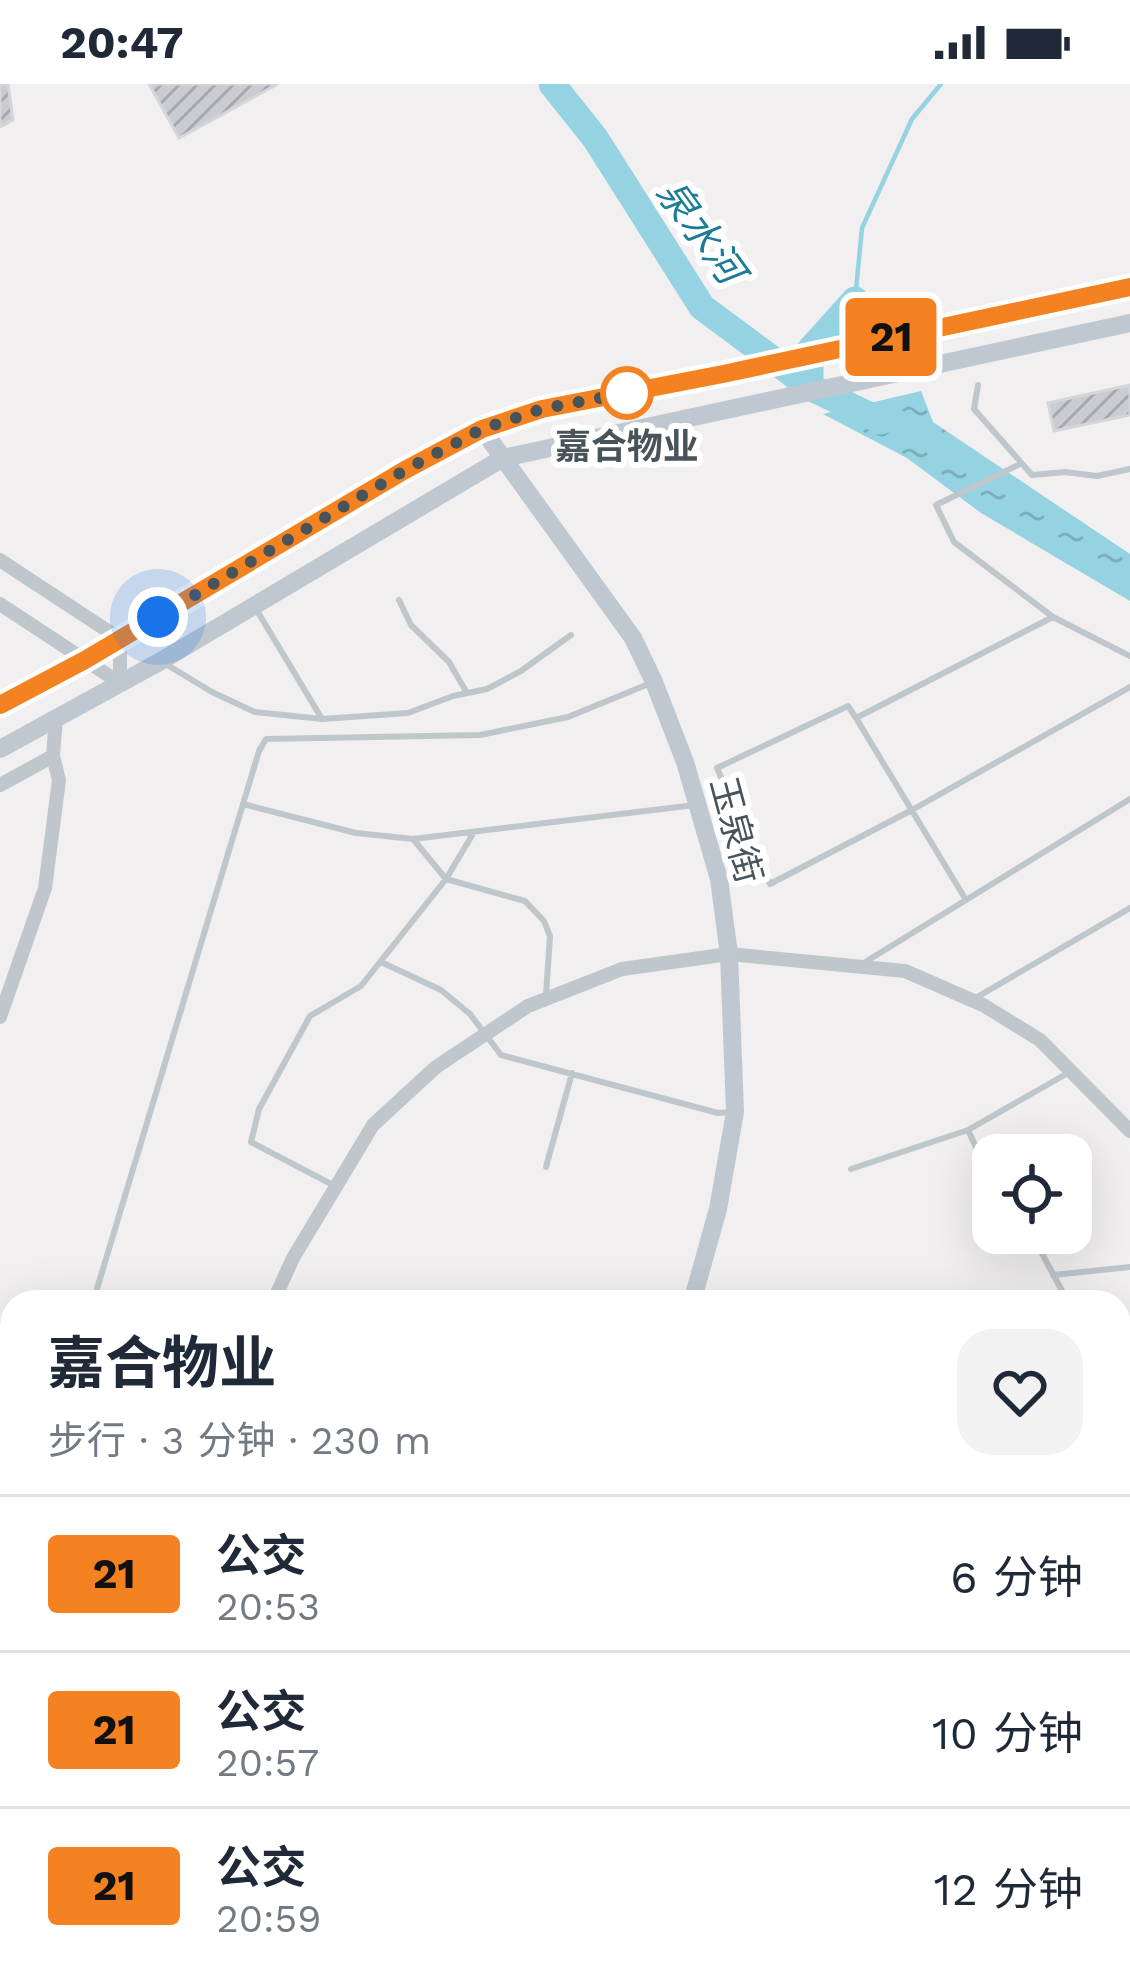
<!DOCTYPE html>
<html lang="zh">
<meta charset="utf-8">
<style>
:root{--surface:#fff;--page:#f2f2f3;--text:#1f2937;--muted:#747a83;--line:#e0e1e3}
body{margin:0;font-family:"Work Sans","Noto Sans SC",sans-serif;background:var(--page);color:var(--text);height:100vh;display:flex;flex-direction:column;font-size:45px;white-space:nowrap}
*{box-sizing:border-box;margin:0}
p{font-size:39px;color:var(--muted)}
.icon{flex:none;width:66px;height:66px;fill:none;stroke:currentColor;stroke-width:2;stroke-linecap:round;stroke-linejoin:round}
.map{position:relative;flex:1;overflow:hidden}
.details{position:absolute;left:0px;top:1206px;width:1131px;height:699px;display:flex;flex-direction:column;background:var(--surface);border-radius:36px 36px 0 0;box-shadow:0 12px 48px #0002}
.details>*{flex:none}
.badge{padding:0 24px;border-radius:9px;font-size:42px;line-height:78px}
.tools{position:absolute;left:972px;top:1050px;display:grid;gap:24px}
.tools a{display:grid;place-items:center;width:120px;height:120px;border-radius:24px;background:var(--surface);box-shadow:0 12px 48px #0002;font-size:60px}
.you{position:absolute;width:60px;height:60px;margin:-30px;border:9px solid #fff;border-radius:50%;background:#1a73e8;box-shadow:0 0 0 18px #1a73e833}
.map>.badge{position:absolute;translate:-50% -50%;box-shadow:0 0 0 6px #fff}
.round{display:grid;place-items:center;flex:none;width:126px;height:126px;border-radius:36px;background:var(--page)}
.head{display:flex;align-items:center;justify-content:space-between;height:204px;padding:0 48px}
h1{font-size:57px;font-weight:700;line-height:90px}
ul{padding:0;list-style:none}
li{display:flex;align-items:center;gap:36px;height:156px;padding:0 48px;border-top:3px solid var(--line)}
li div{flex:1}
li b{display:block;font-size:45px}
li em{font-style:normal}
li .badge{min-width:132px;font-weight:700;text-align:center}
.status{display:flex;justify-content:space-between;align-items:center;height:84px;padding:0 60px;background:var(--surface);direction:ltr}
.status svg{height:33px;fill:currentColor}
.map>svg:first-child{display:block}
</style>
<div class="status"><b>20:47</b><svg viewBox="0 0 49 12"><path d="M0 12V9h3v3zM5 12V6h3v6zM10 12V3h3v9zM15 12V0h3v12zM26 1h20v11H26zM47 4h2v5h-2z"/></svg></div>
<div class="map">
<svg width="1130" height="1903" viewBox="0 0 1130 1903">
<defs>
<pattern id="water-ripples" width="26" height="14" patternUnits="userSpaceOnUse" patternTransform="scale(3)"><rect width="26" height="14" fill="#95d3e2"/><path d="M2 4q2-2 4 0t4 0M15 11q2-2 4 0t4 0" fill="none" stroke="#7caeba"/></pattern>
<pattern id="building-hatch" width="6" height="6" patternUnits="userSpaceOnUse" patternTransform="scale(3)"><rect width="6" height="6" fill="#caccd1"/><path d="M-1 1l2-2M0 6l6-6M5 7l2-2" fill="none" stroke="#a6a8ad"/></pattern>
</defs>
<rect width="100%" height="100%" fill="#f1efef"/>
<path fill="#faf5eb" d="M0,1307L12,1312V1641L0,1637Z"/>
<path fill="url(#water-ripples)" d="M921,307L933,338L1130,470V517L981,429L907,374L823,330Z"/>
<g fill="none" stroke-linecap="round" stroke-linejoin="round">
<path stroke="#95d3e2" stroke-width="4.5" d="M855,216L862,144L912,35L941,0"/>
<path stroke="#95d3e2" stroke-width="27" d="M552,0L595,54L702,223L810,303L881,337
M810,297V266L855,216"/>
</g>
<path fill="url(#building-hatch)" stroke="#d4d6da" stroke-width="3" d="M0,0H8L13,36L0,43Z
M149,0H278L179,54Z
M1130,301V331L1054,347L1048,319Z"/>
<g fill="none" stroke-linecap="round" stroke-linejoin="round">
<path stroke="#bfc7cc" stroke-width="6" d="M978,301L974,325L1032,391L1065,388L1097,392L1130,385
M1020,380L936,421L954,458L1053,533L1130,572
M399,516L411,541L449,578L467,609
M256,525L322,635
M164,579L212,608L255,628L322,635L408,629L453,612L487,605L521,587L571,551
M856,634L1053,533
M243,720L356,749L413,755L695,721
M413,755L446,795L525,817L544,837L550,852L546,911
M966,816L856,634L848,622L717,684L770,800L912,726L1130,603
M381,878L441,906L470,930L501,971L718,1029L731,1028
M862,880L1130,715
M972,916L1130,824
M968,1046L993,1100
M546,1083L572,989
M851,1085L968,1046L1068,989
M333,1101L251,1058L259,1025L310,932L361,902L446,795L474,748
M1031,1149L1068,1218
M1053,1191L1130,1183
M93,1218L259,667L266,655L480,651L568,633L651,599
M1119,1276H1130
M1119,1361H1130
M1119,1405L1123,1452L1119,1480
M1119,1543L1130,1545
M1119,1788L1130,1795
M1119,1891L1130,1896
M218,1893L254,1903
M927,1903L931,1893"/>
<path stroke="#bfc7cc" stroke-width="14" d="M0,476L120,555V599
M0,520L120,599
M0,701L53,672
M0,933L45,804L59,696L53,672L56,633
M273,1218L293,1174L373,1041L436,983L528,922L622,885L729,870L905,887L983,921L1040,956L1130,1047
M0,1663L12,1667
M1119,1784L1130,1767
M0,1890L46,1903
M63,1903L66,1893
M1055,1903L1059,1893"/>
<path stroke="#bfc8d1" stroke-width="18" d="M482,345L633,554L654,598L685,678L719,795L729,870L735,1028L718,1125L692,1218
M0,621L85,576L405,386L482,345L542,325L723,290L1130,203
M0,665L161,577L503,374L1130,239
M0,1264L12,1268
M1119,1626L1130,1630
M456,1903L461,1893"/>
</g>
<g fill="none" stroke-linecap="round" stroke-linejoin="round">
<defs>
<path id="line" d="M0,621L85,576L405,386L482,345L542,325L723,290L1130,203"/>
</defs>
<use href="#line" stroke="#fff" stroke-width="27"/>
<use href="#line" stroke="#f58220" stroke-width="18"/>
<path stroke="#49535a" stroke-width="12" stroke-dasharray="0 21.6" d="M158,533L405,386L482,345L542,325L632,308L627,309"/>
</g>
<circle fill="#fff" stroke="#f58220" stroke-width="6" cx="627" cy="309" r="24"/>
<g text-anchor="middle" stroke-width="12" stroke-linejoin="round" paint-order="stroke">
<g font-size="36" font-weight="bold" fill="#49535a" stroke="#fff">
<text x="627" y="375">嘉合物业</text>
</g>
<g font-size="36" fill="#49535a" stroke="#fff">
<text transform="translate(737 746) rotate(75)" y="13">玉泉街</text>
</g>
<g font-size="39" font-style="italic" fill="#1c7c93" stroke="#fff">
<text transform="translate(701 147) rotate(54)" y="14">泉水河</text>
</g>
</g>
</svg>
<div class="tools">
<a><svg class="icon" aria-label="locate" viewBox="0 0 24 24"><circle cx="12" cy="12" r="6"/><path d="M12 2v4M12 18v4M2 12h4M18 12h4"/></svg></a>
</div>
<div class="you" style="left:158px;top:533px"></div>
<b class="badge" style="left:891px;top:253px;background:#f58220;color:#111">21</b>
<section class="details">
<div class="head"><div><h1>嘉合物业</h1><p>步行 · 3 分钟 · 230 m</p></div><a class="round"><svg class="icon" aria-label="heart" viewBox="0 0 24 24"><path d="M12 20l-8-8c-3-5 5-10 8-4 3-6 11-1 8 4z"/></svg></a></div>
<ul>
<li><span class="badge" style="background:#f58220;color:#111">21</span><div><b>公交</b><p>20:53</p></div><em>6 分钟</em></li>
<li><span class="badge" style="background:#f58220;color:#111">21</span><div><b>公交</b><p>20:57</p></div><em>10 分钟</em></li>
<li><span class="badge" style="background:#f58220;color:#111">21</span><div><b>公交</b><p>20:59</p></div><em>12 分钟</em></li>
</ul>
</section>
</div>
